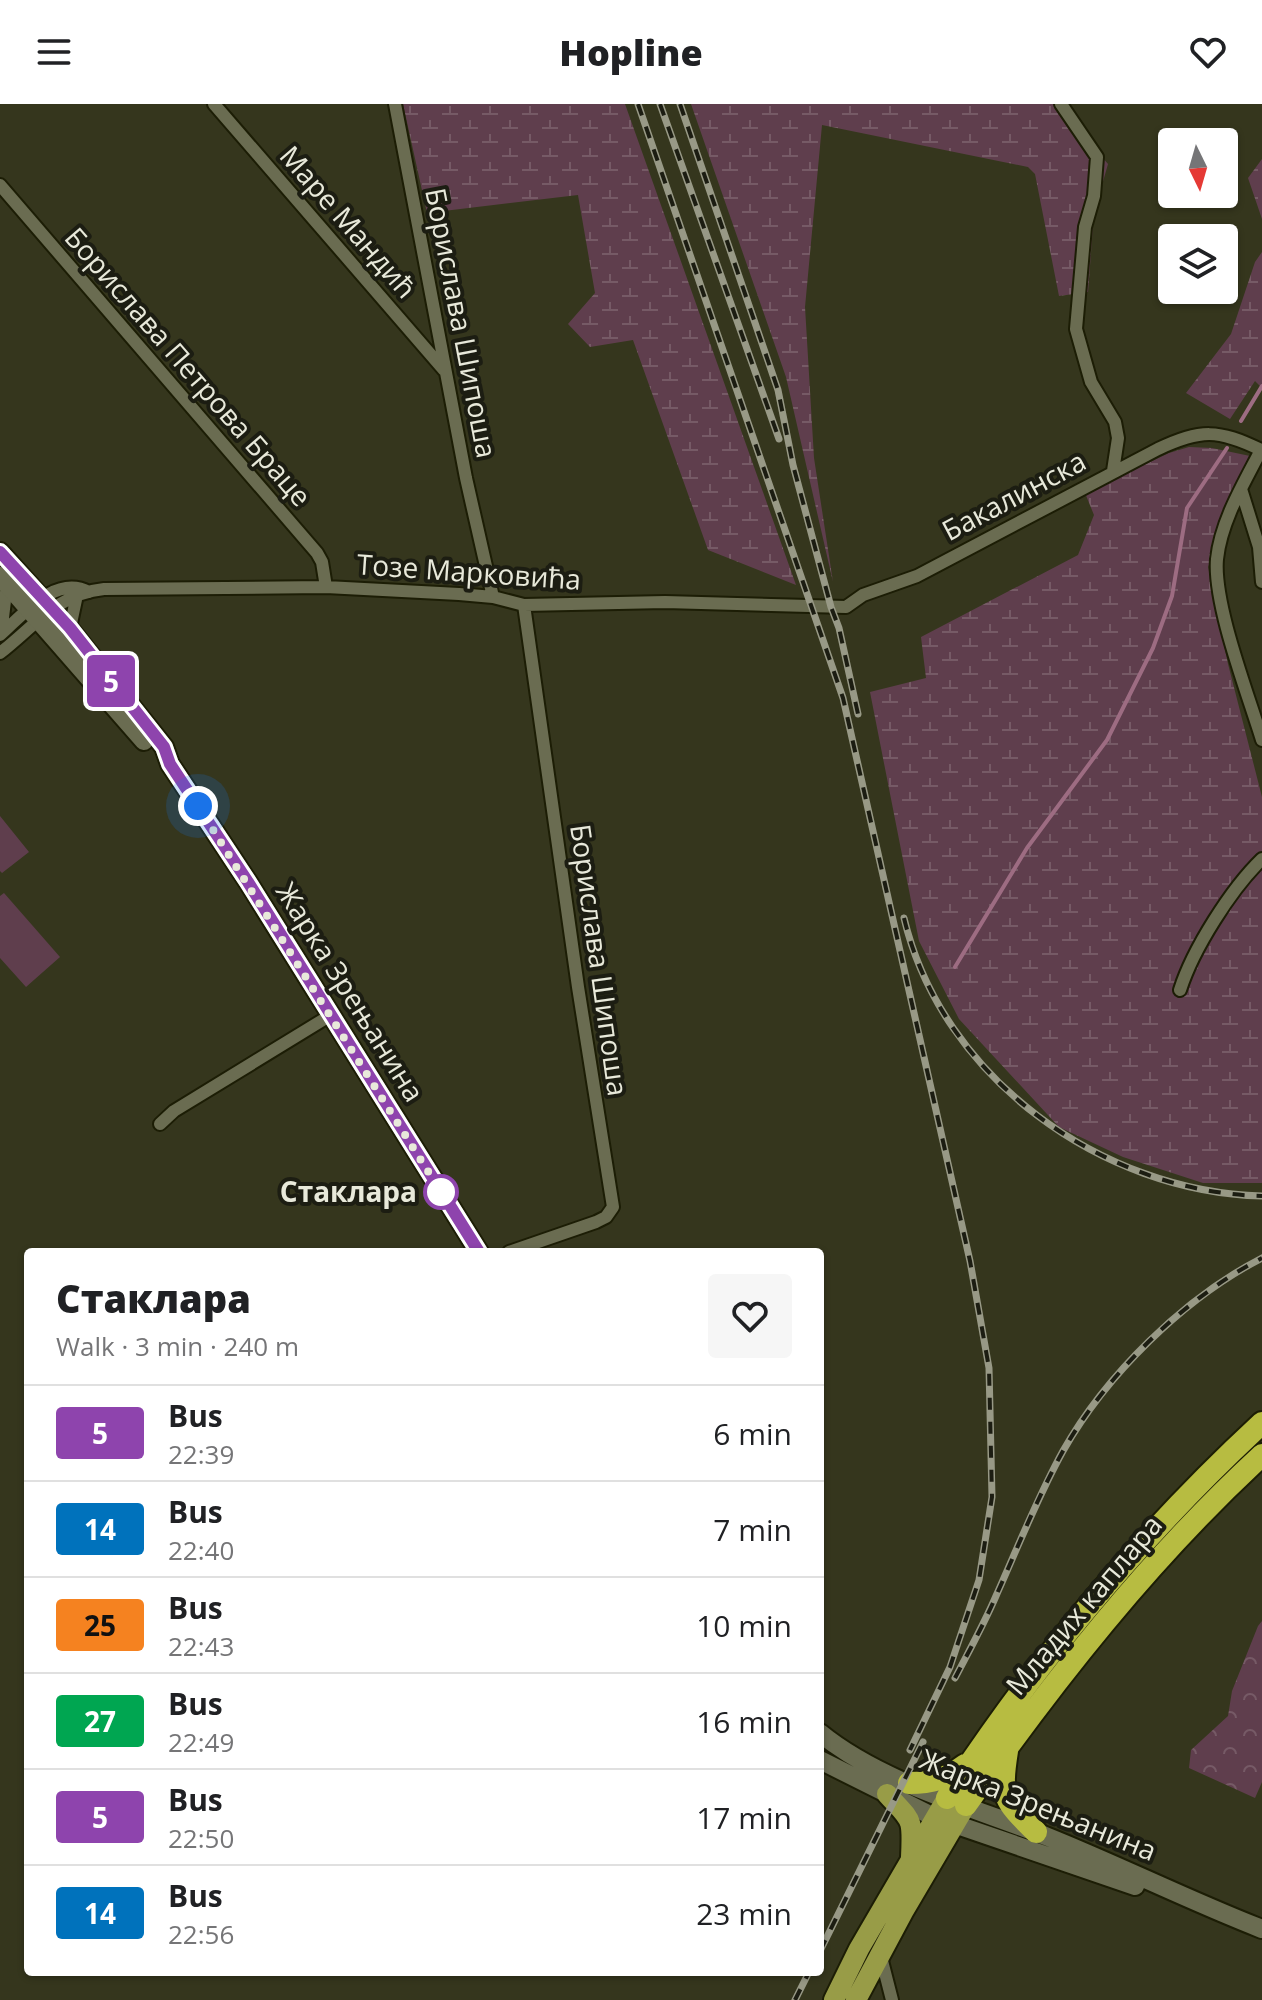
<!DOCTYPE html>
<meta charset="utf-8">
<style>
:root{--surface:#fff;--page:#f6f6f6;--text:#202124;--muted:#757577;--line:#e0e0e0}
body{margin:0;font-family:"Open Sans",sans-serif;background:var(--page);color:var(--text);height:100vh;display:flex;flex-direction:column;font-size:30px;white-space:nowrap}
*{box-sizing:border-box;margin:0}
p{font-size:26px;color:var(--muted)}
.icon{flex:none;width:44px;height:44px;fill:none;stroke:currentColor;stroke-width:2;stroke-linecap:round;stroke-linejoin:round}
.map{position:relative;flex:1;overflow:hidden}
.drawer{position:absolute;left:24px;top:1144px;width:800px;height:728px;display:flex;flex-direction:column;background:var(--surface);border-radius:8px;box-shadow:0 2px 6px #0004}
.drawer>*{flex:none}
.badge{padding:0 16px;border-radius:6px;font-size:28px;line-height:52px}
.needle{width:52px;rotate:175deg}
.fabs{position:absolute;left:1158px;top:24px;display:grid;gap:16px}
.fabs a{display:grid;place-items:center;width:80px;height:80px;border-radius:8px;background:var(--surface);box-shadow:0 2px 6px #0004;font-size:40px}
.you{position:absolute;width:40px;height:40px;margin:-20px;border:6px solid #fff;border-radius:50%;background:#1a73e8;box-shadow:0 0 0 12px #1a73e833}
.map>.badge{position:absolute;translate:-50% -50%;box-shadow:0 0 0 4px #fff}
.round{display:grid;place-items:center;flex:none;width:84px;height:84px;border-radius:8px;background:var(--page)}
.headline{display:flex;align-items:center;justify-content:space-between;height:136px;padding:0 32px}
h1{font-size:38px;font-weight:800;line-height:60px}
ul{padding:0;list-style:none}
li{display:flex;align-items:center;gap:24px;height:96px;padding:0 32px;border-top:2px solid var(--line)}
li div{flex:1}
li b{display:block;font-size:30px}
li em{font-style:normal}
li .badge{min-width:88px;font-weight:700;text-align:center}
header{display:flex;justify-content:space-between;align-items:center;height:104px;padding:0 32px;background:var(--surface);font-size:36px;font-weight:800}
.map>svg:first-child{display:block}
</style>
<header><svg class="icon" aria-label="menu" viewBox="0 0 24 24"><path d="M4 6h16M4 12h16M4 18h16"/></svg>Hopline<svg class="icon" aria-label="heart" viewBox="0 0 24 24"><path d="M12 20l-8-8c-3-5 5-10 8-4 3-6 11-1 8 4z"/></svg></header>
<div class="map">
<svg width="1262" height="1896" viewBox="0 0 1262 1896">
<defs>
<pattern id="forest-crowns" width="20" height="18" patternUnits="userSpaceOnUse" patternTransform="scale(2)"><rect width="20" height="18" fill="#5f3e4d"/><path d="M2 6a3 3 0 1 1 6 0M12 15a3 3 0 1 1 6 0" fill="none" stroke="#765a66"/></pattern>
<pattern id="wetland-marsh" width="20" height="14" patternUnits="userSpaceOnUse" patternTransform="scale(2)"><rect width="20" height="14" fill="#5f3e4d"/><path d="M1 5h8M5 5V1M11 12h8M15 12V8" fill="none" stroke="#765a66"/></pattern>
</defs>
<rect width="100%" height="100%" fill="#35361d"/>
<path fill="url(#forest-crowns)" d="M1262,1517V1678L1255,1694L1189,1664L1191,1646L1228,1612L1232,1587L1258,1522Z"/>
<path fill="url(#wetland-marsh)" d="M403,0H625L796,481L708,446L633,236L590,243L568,220L595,189L578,91L427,109Z
M691,0H1063L1083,31L1108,60L1094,109L1088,188L1059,192L1035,70L1028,63L822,21L805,203L814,354L833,478L786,273Z
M1262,55V115L1248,74Z
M1262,148V284L1255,277L1230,315L1186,289L1231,230L1255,158Z
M1189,343L1212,344L1250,352L1208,463L1228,560L1262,693V1079H1203L1123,1053L1059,1023L959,915L919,837L870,588L926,574L921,533L1078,451L1094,411L1085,389L1169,349Z"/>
<path fill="#5f3e4d" d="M0,712L29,748L2,769L0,767Z
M4,789L60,853L26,883L0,854V792Z"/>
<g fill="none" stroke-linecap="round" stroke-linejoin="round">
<path stroke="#9d6c82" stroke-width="4" d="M1241,317L1262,282
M955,863L1027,744L1107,636L1153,544L1172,492L1187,404L1227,344"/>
<defs>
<path id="street" d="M214,0L444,266
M395,0L466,374L493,493
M1061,0L1097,53L1094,92L1085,123L1076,225L1091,278L1115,318L1118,334L1113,367
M0,81L317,449L322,458L326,483
M1241,385L1259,443L1262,478
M70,524L77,491
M1,530L7,480
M0,531C23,511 55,470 89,488
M0,549C36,521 57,490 104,485L326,483L459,490L493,493L524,501L665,498L846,503L863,491L917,472L1158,345C1201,325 1218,325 1261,346C1244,379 1221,417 1217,455C1213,500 1248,590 1262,636
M1180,886C1193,845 1231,785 1262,755
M160,1020L174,1007L331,911
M509,1148L596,1118L606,1113L613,1103L578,883L524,501
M881,1853L892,1896"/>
<path id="secondary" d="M0,448L72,528L164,643L170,660L248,778L479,1148
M0,472L144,637
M820,1629C881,1679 975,1704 1048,1733C1120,1762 1190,1797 1262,1825
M820,1656L934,1713L1135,1782"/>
<path id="primary" d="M887,1690C912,1718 913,1712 911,1753
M834,1896L859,1845L947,1694
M856,1896L903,1808L966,1701"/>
<path id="highway" d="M1007,1647C1000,1692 1003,1696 1036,1728
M909,1679C932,1679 946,1675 965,1661
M947,1694C1037,1557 1142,1430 1262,1319
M966,1701C1054,1576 1149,1455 1262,1351"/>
</defs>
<use href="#street" stroke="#1c1d05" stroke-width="16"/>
<use href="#secondary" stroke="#1c1d05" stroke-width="22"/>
<use href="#primary" stroke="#1c1d05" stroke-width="24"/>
<use href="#highway" stroke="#1c1d05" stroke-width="26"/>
<use href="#street" stroke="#6a6c51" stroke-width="12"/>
<use href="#secondary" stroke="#6a6c51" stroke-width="18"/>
<use href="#primary" stroke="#989c47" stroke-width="20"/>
<use href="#highway" stroke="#b7bc41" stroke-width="22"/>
<defs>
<path id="rail" d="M638,0L843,594L970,1157L989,1264L992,1393L979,1476L950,1563L910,1646
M660,0L779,335
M680,0L778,286L793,361L831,503L839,524L858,610
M904,814C942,974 1102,1088 1262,1092
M955,1574C969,1547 984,1520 996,1492C1018,1443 1037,1394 1063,1347C1106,1271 1184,1194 1262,1154
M820,1847L923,1638
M795,1896L809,1868"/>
</defs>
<use href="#rail" stroke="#989986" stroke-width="7"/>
<use href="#rail" stroke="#1c1d12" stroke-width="4" stroke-dasharray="12" stroke-linecap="butt"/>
</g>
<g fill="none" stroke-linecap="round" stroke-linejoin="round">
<defs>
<path id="line" d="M0,448L70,524L164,643L170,660L248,778L479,1148"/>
</defs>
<use href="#line" stroke="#fff" stroke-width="18"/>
<use href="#line" stroke="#8e44ad" stroke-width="12"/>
<path stroke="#e8e9da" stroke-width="8" stroke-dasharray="0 14.4" d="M198,702L441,1088"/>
</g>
<circle fill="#fff" stroke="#8e44ad" stroke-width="4" cx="441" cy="1088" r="16"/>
<g text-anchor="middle" stroke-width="8" stroke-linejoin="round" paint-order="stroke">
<g font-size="28" fill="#e8e9da" stroke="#1c1d12">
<text transform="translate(348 118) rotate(49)" y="10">Маре Мандић</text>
<text transform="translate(461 219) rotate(79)" y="10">Борислава Шипоша</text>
<text transform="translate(188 263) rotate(49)" y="10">Борислава Петрова Браце</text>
<text transform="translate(1014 392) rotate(-28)" y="10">Бакалинска</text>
<text transform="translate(469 468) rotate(4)" y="10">Тозе Марковића</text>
<text transform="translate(599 856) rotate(82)" y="10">Борислава Шипоша</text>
<text transform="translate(350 888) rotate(58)" y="10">Жарка Зрењанина</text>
<text transform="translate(1084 1501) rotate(-50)" y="10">Младих каплара</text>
<text transform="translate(1038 1701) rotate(22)" y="10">Жарка Зрењанина</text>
</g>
<g font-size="28" font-weight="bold" fill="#e8e9da" stroke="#1c1d12" text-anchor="end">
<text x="417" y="1098">Стаклара</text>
</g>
</g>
</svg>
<div class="fabs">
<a><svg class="needle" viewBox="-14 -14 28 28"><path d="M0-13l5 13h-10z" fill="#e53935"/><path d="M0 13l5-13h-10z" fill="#757577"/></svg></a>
<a><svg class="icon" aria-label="layers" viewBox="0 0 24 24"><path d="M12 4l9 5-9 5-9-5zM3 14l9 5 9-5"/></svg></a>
</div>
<div class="you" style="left:198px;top:702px"></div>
<b class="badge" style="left:111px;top:577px;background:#8e44ad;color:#fff">5</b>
<section class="drawer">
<div class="headline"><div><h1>Стаклара</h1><p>Walk · 3 min · 240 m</p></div><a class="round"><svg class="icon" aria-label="heart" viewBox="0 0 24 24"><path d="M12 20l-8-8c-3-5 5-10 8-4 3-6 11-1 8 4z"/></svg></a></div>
<ul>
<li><span class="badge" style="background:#8e44ad;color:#fff">5</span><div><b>Bus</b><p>22:39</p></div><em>6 min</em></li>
<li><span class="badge" style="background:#0072bc;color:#fff">14</span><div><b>Bus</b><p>22:40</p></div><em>7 min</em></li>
<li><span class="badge" style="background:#f58220;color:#111">25</span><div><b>Bus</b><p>22:43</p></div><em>10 min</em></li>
<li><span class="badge" style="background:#00a651;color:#fff">27</span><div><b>Bus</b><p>22:49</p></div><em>16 min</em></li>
<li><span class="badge" style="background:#8e44ad;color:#fff">5</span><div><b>Bus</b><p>22:50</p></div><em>17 min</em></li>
<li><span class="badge" style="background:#0072bc;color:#fff">14</span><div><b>Bus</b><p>22:56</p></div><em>23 min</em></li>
</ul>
</section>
</div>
